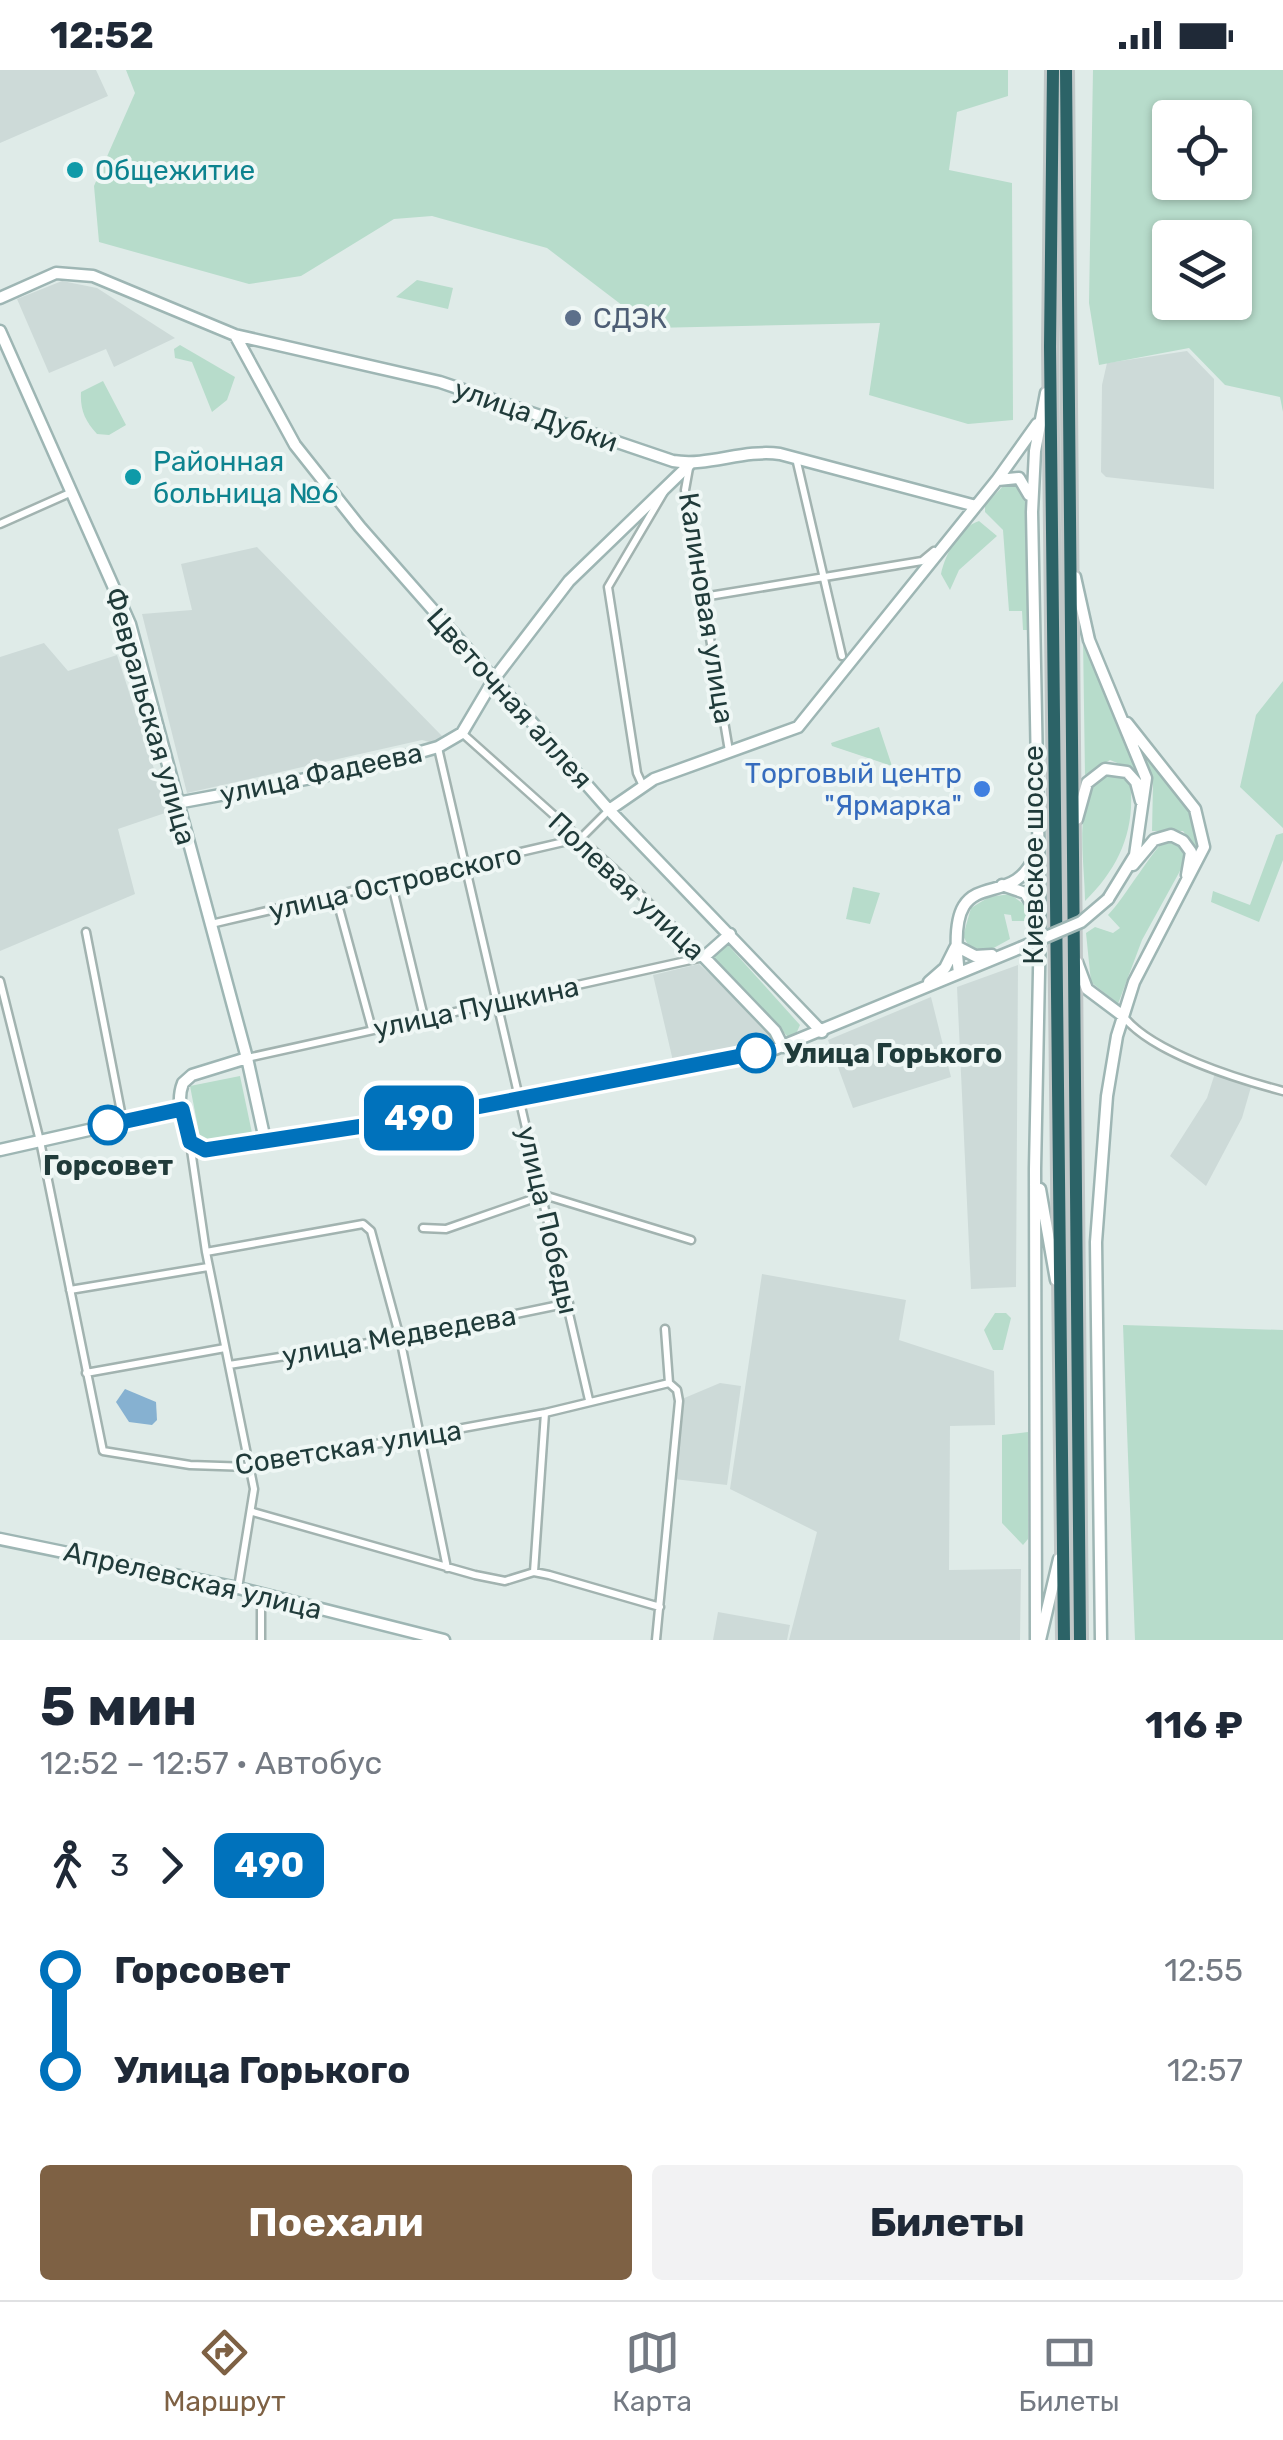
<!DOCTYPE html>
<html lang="ru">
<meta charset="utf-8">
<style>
:root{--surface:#fff;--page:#f2f2f3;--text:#1f2937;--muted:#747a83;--line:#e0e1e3;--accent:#7e6144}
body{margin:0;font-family:Rubik,sans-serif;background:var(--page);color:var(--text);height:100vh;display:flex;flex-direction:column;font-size:38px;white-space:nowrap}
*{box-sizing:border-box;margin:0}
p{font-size:32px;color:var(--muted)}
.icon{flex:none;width:55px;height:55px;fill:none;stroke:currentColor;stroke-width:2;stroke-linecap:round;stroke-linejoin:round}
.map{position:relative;height:1570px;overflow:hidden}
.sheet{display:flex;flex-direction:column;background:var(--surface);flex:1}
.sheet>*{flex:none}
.badge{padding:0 20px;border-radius:15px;font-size:35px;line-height:65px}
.buttons{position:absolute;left:1152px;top:30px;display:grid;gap:20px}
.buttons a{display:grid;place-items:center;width:100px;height:100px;border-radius:10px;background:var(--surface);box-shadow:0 2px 8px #0004;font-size:50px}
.map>.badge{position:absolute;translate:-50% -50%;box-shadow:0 0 0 5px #fff}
.legs{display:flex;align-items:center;gap:15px;height:110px;padding:0 40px;font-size:32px}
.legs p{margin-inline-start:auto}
.overview{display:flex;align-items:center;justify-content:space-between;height:170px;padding:0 40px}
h1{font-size:55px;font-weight:700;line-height:75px}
.primary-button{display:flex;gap:20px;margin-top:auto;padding:20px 40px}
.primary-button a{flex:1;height:115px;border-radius:10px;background:var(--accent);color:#fff;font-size:40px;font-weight:700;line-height:115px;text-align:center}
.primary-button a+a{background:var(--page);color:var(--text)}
ul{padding:0 40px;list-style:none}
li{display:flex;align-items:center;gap:35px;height:100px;font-size:38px}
li i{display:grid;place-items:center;width:15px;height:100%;margin:0 12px;background:currentColor}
li i::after{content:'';width:25px;height:25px;margin:-12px;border:8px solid;border-radius:50%;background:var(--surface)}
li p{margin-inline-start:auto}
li:first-child i{background:linear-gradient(#0000 50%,currentColor 0)}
li:last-child i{background:linear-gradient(currentColor 50%,#0000 0)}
.status{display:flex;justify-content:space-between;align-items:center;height:70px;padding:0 50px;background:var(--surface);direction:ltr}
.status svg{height:28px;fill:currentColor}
.menu{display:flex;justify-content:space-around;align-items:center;height:140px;border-top:2px solid var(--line);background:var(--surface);font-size:28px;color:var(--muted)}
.menu a{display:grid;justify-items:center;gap:5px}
.menu .current{color:var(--accent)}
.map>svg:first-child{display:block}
</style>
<div class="status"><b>12:52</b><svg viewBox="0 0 49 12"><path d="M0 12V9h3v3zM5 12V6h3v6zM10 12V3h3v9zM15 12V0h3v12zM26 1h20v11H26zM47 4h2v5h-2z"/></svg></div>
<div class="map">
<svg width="1283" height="1570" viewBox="0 0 1283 1570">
<rect width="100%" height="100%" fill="#dfebe8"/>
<path fill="#cddad8" d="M0,0H96L108,26L0,73Z
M62,211L97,218L175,268L114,297L106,279L49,303L17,229Z
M1187,281L1214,309V419L1106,407L1101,402L1102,315L1107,293Z
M257,477L442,666L433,673L422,670L187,723L142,544L192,540L181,494Z
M44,573L68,601L117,585L168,742L118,759L135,824L0,881V587Z
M699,894L761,952L773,971L769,976L673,991L653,905Z
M1018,895L1016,1217L971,1219L957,917Z
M931,927L951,1007L853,1038L828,970Z
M1215,1003L1251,1017L1242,1048L1206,1116L1170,1086L1207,1028Z
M762,1204L906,1230L899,1270L994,1301L995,1355L950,1356L949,1500L1021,1499L1020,1570H789L817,1462L730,1419Z
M720,1313L741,1316L727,1415L674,1409L682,1329Z
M718,1542L790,1555L787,1570H713Z"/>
<path fill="#b7dccb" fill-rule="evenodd" d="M126,0H1008V26L957,42L949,100L1012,113L1013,350L968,354L869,325L880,253L652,258L547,178L432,146L394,149L301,206L249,214L99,172L94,116L135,23Z
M1093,0H1283V342L1280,327L1225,315L1189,278L1099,295L1089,233ZM1170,48H1235V112H1170ZM1170,168H1235V232H1170Z
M417,210L453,218L448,239L396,227Z
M180,275L235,307L227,330L212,342L192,292L175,288L174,279Z
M103,311L126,355L109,365L97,364C85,351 80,340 81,322Z
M1008,411L1023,418L1025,429L1028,560H1023L1022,541H1009L1003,460L985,442V435Z
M979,451L997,466L959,500L950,520L941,504C945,485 959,457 979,451Z
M1083,568L1139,702L1110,690L1085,705Z
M1283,611V758L1240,717L1256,645Z
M879,657L892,696L832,676L831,673Z
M1144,684L1195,747L1199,783L1183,761H1152L1153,715Z
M1103,703H1118L1130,712C1136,760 1119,798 1085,831C1085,792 1072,731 1103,703Z
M1283,763V790L1259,852L1211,832L1213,821L1250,835L1276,765Z
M1165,771L1180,776L1186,790L1142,870L1118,934L1091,912L1086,863L1095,857L1113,863L1120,858L1108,845C1124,829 1155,776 1165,771Z
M853,817L880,823L870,854L846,849Z
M1010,824L1029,838L1030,851H1012L1011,845L1004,844L1010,869L990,880L970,878L963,866L971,838L989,827Z
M727,874L800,955L796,964L788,967L716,893L714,886Z
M240,1006L252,1063L201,1073L190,1016Z
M995,1243H1006L1011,1248L1003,1280H993L984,1260Z
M1123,1255L1283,1260V1570H1135Z
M1028,1362V1469L1023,1475L1002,1453V1365Z"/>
<path fill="#86b1d1" d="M125,1319L156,1332L157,1350L152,1355L129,1352L116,1332Z"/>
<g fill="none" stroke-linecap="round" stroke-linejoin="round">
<defs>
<path id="street" d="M796,388L842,586
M689,398L685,420L729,681
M0,454L72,422
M703,527L922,491L934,481
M438,678L589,1330
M643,716L637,703L608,517L664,422
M392,815L424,947
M336,827L372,959
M211,854L581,768L609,740
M86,862L123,1052
M0,911L40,1071L103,1381L190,1395L250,1397L545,1343L669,1313
M1124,947C1153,983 1238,1009 1283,1021
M247,988L704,887L613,798L462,663
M190,1073L206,1182L254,1419L238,1518
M423,1158L446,1159L544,1125L691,1170
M206,1182L363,1154L371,1161L400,1268L447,1498
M70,1220L208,1197
M229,1295L400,1268L569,1233
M86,1303L225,1278
M253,1442L475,1505L505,1511L534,1502L549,1505L660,1537
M534,1502L545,1343
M261,1525V1570
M656,1570L679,1331L677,1320L669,1313L665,1259"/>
<path id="secondary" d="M0,228L56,203L93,206L235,265L440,312L673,391C709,397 742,379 780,384L976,436
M0,261L130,554L247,988L265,1070
M235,265L295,375L360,457L609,740L822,962
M998,410L1019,408L1029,425
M1075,507L1089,570L1146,708L1135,785L1108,829
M177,733L365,698L438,677L462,663L494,609L569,511L690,394
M609,740L654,709L798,657L997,410L1037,354
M1077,749L1087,713L1105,699L1127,702L1136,712L1141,731
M1133,795L1154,770L1171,765L1183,771L1191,782L1187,805
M1002,815L1025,823L1037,843
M730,864L704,887L775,961L783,977
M956,876L975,886L992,885
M1077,892L1087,919L1123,946
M959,903C943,782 1011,848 1035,785
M929,912L945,898L955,878
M247,988L192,1005L183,1013C175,1033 184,1068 200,1080L435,1045L775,979L1020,878
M0,1080L182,1039
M1040,1119L1056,1210
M0,1469L238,1518L444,1570
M1036,1570L1035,1099L1040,853L1032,442L1035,381L1046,323
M1040,1570L1059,1489
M1101,1570L1096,1172L1107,1026L1117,966L1134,912L1204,777L1195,739L1127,653"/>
<path id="highway" d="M1053,0L1050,277L1064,1570
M1066,0L1080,1570"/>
</defs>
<use href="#street" stroke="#a2b3b0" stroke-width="11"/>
<use href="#secondary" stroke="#9eb6b4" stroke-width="15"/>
<use href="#highway" stroke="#c1c8c8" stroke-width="18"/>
<use href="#street" stroke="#fff" stroke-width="6"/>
<use href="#secondary" stroke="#fff" stroke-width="10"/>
<use href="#highway" stroke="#2c6367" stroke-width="12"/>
<defs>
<path id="secondary-bridge" d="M1020,878L1081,852L1108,829"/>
</defs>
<use href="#secondary-bridge" stroke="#9eb6b4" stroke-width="15" stroke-linecap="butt"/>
<use href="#secondary-bridge" stroke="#fff" stroke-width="10"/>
</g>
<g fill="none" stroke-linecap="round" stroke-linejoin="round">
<defs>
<path id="line-1" d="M108,1055L182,1039L190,1072L205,1080L435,1045L756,983"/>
</defs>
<use href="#line-1" stroke="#fff" stroke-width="22"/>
<use href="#line-1" stroke="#0072bc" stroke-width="15"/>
</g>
<g fill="#0f9aa8" stroke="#eff7f5" stroke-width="4">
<circle cx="75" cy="100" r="10"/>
<circle cx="133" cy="407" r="10"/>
</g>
<circle fill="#5c6f8a" stroke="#eff7f5" stroke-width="4" cx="573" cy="248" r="10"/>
<circle fill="#3f7fe0" stroke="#eff7f5" stroke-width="4" cx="982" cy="719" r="10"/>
<g fill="#fff" stroke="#0072bc" stroke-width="5">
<circle cx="756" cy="983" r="18"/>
<circle cx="108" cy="1055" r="18"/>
</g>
<g text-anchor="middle" stroke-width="8" stroke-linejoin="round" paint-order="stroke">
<g font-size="28" fill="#0d838f" stroke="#eff7f5" text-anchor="start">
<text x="95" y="110">Общежитие</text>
<text x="153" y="401">Районная<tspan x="153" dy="32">больница №6</tspan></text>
</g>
<g font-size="28" fill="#4e5e75" stroke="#eff7f5" text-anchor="start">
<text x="593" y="258">СДЭК</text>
</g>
<g font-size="28" fill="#203b3a" stroke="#eff7f5">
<text transform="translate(536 345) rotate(19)" y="10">улица Дубки</text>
<text transform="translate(707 538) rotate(81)" y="10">Калиновая улица</text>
<text transform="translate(510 628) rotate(48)" y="10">Цветочная аллея</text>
<text transform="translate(151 646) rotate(74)" y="10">Февральская улица</text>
<text transform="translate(321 703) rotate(-12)" y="10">улица Фадеева</text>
<text transform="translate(1033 785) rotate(-90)" y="10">Киевское шоссе</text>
<text transform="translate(395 812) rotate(-13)" y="10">улица Островского</text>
<text transform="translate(627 816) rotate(43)" y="10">Полевая улица</text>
<text transform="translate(476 937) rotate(-12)" y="10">улица Пушкина</text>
<text transform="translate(548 1150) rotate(77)" y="10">улица Победы</text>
<text transform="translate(399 1265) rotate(-10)" y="10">улица Медведева</text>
<text transform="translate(348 1377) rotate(-9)" y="10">Советская улица</text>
<text transform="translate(193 1510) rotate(13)" y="10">Апрелевская улица</text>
</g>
<g font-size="28" fill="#366cbe" stroke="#eff7f5" text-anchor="end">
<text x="962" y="713">Торговый центр<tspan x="962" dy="32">"Ярмарка"</tspan></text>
</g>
<g font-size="28" font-weight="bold" fill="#203b3a" stroke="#eff7f5" text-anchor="start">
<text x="784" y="993">Улица Горького</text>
<text x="108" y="1105" text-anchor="middle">Горсовет</text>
</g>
</g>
</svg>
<div class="buttons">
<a><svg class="icon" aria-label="locate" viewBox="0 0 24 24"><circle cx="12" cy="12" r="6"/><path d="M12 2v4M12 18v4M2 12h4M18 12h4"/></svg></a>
<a><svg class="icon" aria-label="layers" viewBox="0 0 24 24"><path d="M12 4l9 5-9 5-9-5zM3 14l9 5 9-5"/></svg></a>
</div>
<b class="badge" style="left:419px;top:1048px;background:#0072bc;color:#fff">490</b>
</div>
<section class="sheet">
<div class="overview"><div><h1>5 мин</h1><p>12:52 – 12:57 · Автобус</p></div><b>116 ₽</b></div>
<div class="legs"><svg class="icon" aria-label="walk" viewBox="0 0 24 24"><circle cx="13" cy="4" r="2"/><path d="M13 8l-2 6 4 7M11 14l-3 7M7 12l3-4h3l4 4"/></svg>3<svg class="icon" aria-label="forward" viewBox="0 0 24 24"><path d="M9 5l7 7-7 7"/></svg><b class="badge" style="background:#0072bc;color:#fff">490</b></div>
<ul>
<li><i style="color:#0072bc"></i><b>Горсовет</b><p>12:55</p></li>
<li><i style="color:#0072bc"></i><b>Улица Горького</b><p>12:57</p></li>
</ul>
<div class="primary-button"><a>Поехали</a><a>Билеты</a></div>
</section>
<nav class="menu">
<a class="current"><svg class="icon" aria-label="directions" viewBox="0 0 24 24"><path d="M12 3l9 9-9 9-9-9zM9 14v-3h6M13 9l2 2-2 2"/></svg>Маршрут</a>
<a><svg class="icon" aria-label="map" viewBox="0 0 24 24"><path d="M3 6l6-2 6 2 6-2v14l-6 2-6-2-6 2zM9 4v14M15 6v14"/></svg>Карта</a>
<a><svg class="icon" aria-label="tickets" viewBox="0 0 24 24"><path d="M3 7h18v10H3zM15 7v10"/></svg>Билеты</a>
</nav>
